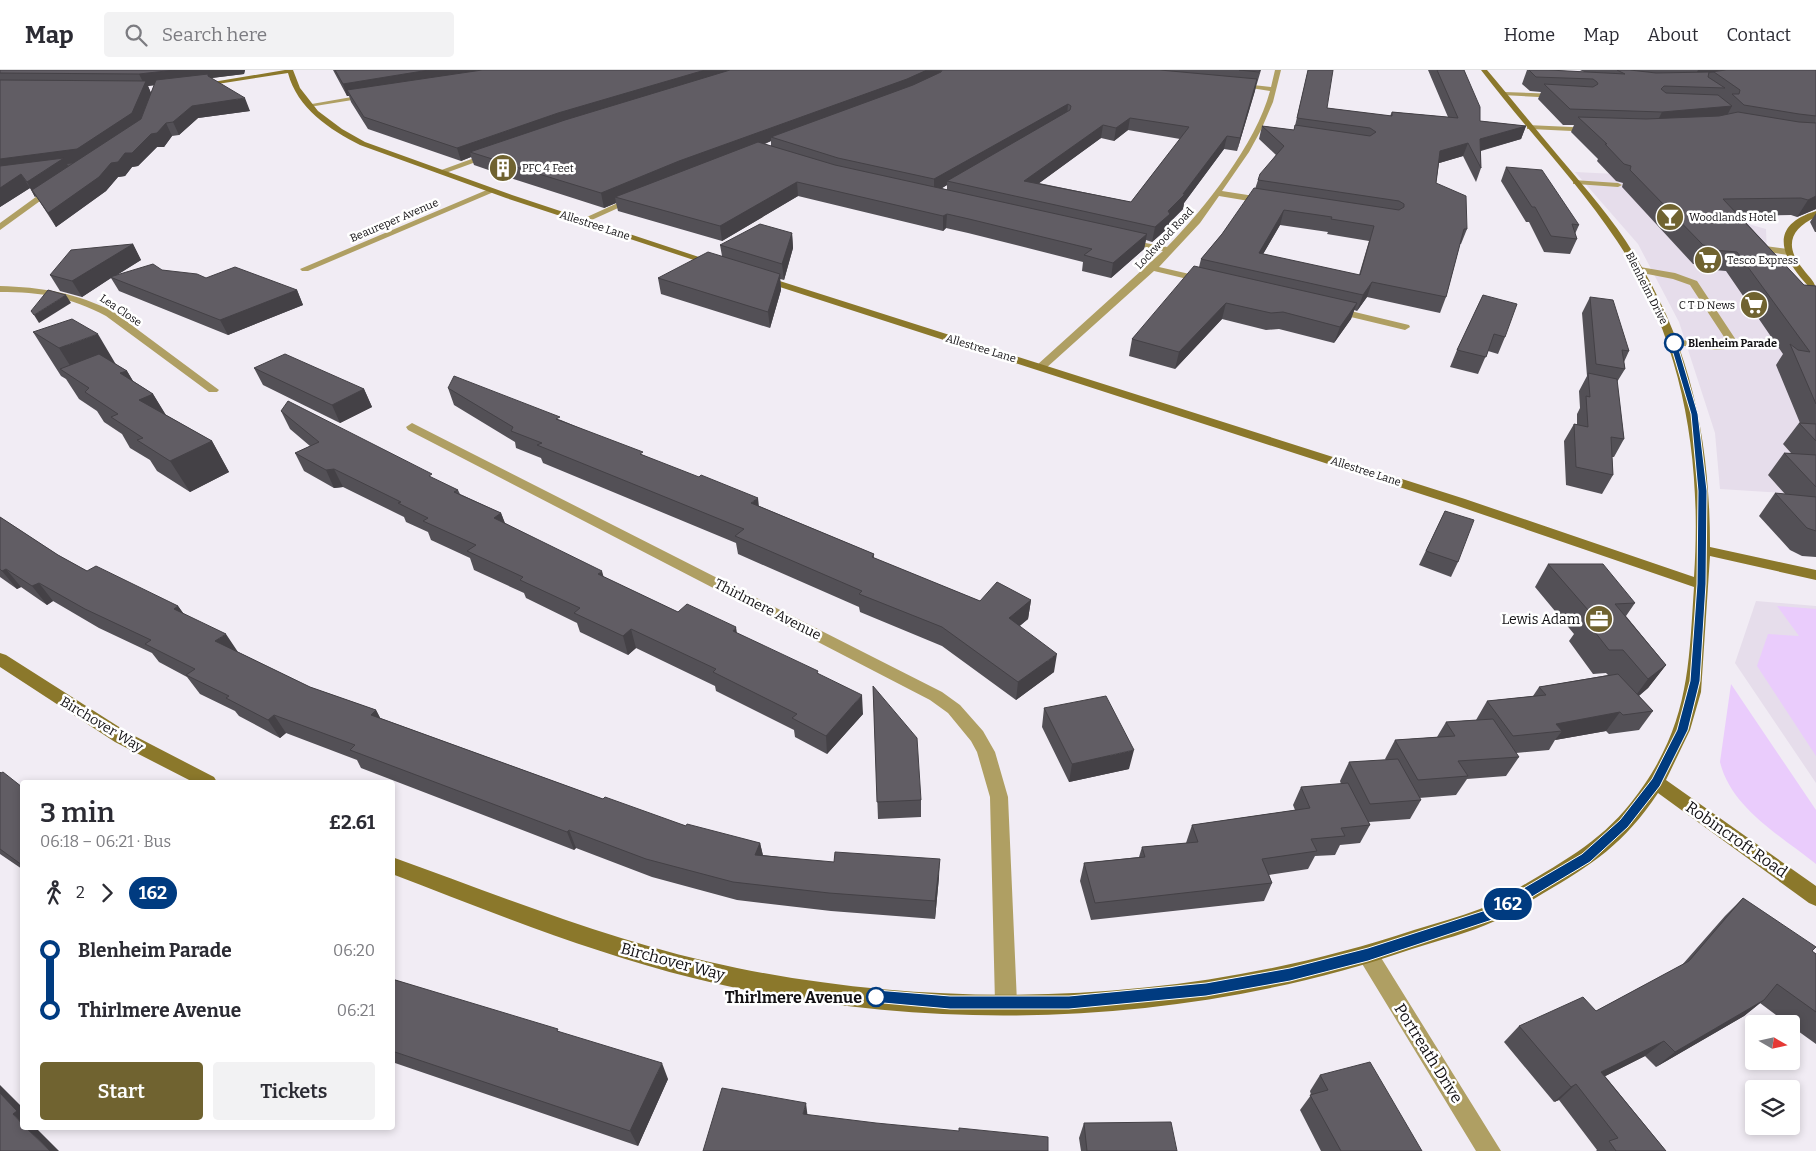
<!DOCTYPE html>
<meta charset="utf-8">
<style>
:root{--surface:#fff;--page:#f2f2f3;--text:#2b2b33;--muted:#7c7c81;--line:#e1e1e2;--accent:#706330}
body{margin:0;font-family:Bitter,serif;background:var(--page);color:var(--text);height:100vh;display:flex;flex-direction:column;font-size:19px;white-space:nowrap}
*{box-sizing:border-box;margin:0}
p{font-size:16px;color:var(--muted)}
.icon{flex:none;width:28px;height:28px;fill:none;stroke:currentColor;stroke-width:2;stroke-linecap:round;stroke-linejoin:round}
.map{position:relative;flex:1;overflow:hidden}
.details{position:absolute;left:20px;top:710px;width:375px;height:350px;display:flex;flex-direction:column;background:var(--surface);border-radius:5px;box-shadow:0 2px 8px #0003}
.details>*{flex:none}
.badge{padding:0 10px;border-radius:16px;font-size:18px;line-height:32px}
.needle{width:32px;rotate:99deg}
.buttons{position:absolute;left:1745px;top:945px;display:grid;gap:10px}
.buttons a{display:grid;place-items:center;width:55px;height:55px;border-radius:5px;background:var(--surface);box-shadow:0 2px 8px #0003;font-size:25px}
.map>.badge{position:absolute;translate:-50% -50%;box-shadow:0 0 0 2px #fff}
.legs{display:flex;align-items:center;gap:8px;height:55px;padding:0 20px;font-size:16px}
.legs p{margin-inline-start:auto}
.head{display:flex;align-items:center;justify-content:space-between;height:85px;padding:0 20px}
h1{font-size:28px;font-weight:600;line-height:38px}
.cta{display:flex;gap:10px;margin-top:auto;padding:10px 20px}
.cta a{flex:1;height:58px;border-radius:5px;background:var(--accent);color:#fff;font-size:20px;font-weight:600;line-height:58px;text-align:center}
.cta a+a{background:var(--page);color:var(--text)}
ul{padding:0 20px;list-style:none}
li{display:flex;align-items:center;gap:18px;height:60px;font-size:19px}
li i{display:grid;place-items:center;width:8px;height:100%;margin:0 6px;background:currentColor}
li i::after{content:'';width:12px;height:12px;margin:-6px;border:4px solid;border-radius:50%;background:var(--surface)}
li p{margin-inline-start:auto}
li:first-child i{background:linear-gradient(#0000 50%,currentColor 0)}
li:last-child i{background:linear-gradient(currentColor 50%,#0000 0)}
header{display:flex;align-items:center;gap:30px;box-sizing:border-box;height:70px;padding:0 25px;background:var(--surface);border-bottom:1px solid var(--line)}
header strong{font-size:24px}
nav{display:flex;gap:28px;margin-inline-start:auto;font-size:18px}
.search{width:350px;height:45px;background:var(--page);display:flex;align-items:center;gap:12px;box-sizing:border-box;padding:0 18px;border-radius:5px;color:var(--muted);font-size:19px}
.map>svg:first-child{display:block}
</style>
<header>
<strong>Map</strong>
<div class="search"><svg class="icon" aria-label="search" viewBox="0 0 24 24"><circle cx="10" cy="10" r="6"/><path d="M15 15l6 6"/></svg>Search here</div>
<nav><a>Home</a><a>Map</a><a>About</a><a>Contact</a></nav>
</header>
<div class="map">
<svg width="1816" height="1081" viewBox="0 0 1816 1081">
<rect width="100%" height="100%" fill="#f1ecf4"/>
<path fill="#e6ddeb" d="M1575,102L1676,107L1734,150L1766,159L1767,186L1816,293V425L1720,419L1715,363L1679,252L1638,174Z
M1756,531L1816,536V713L1735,593Z"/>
<path fill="#eaccfc" d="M1777,536L1816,539V686L1757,596L1768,564L1799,566Z
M1731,614L1816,740V794C1781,766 1731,738 1720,692Z"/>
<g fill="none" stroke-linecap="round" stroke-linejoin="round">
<path fill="#af9f63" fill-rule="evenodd" d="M1573,110L1618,113L1622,115L1618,117L1576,114H1573Z
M489,119L496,121L308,201H302L300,199Z
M1750,174L1788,179L1793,182L1788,185L1747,179V175Z
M1640,197L1675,203L1697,211L1738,273L1736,278L1716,280L1669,274L1668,272L1673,269L1716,274L1728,273L1690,215L1673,209L1637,202L1635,200Z"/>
<path fill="#af9f63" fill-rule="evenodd" d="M1275,0H1281L1273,32L1261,60L1249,82L1222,121L1267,128L1271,131L1267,134L1219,126L1200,153L1159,197L1207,208V212L1204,213L1154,201L1045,299H1037L1035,297L1037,295L1163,181L1124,173V169L1167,177C1205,138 1256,74 1270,21L1232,15L1235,13L1271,17Z
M1504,22L1558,24L1561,26L1558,28L1502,25L1501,24Z
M369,24L371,25V27L309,37L306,35Z
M1527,55L1593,58L1597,60L1593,62L1530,59H1527Z
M488,83L495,85L443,104L436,102Z
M51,116L58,118L0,160V153Z
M631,127L638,129L585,153L578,151Z
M0,216C41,217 77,223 114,242L219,320L217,322H209L106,246C70,227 41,222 0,222Z
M1334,237L1409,255L1410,257L1405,260L1330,242V238Z
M412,353L942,622L960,635L983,661L995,682L1008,727L1017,933L1014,940L1006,943L998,940L995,933L990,727L977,682L971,671L948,643L930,630L408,360L406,357Z
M1368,875L1375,878L1501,1081H1476L1361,892L1358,885L1361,878Z"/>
<path fill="#8b782b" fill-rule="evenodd" d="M285,0H293L300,18L318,41L342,59L365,72L512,125L720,194L718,196H712L506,128L360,75C330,60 297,38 288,3L198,17L195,15Z
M1481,0H1487C1512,29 1535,59 1560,88C1586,119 1613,149 1634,184C1691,276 1710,370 1710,477L1816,500V510L1710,486L1701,622L1690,660L1666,710L1816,816V836L1809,833L1658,723C1624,774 1593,794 1542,824C1527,833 1512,844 1495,851C1469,863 1440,870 1412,879C1186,957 925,966 693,908C590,882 491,842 392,804V787C506,828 618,874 737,898C960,943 1198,932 1414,860C1436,853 1459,847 1480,839C1497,832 1512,822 1527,813C1576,784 1611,764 1644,715C1689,649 1689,593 1694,517L1455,435L758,210L756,208L758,206H764L1465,429L1694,507C1702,390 1684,271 1617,171C1577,111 1525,58 1481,0Z
M1816,141V147C1790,159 1784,176 1803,199C1809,208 1816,211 1816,222L1813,221C1785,193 1763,157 1816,141Z
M0,583L6,585L127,662L214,707L217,712H193L115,672L0,597Z"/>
</g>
<path fill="#535056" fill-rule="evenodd" d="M0,0H245L244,4L211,8L250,41L198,48L179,65L172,66L164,77H157L138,96L132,97L125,106L118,107L106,121L56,157L36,126L35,127L30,118L0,137ZM154,15L151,23L148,16Z
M333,0H1261L1237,81L1224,79L1184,133L1183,139L1169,153L1168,158L1152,172L1146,170L1144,179L1111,208L1082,201L1083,192L968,163L946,158L943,161L798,126L722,171L618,141L616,133L604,138L507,107L506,106L474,95L471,87L461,91L368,59L351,32L349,26H347ZM1128,60L1180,69L1131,132L1039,113L1101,68L1114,71ZM771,71V76L765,74ZM947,115V120L942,118Z
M1308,0L1327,38L1390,46L1392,42L1448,47L1428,0H1464L1480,51L1526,56L1521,69L1481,81V98L1476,112L1463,86L1439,93L1436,113L1467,159L1461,174H1460L1446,227L1440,243L1367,227L1357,241L1354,240L1351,249L1334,273L1279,259L1266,260L1222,249L1175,299L1129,286L1132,269L1199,197L1201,189L1222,164L1255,119L1258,110L1276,85L1259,69L1262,56L1294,60ZM1280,155L1328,162L1327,164L1369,171L1359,205L1263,184Z
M1527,0H1549L1584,2L1580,0H1816V139L1797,147L1791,145L1740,146L1804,215L1816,216V487L1802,486L1790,480L1759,446L1775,423L1785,424L1768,405L1784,383H1791L1783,374L1799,353H1800L1776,295L1783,284L1726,201L1702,199L1699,194H1693L1622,117L1623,113L1616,111L1597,91L1598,89L1571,62L1574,55H1563L1538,29L1541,22L1530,21L1522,14Z
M1506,97L1579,155L1575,164L1577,169L1570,184L1544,182L1529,152H1526L1501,111Z
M1816,143V162H1815L1810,152Z
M792,163L793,178L784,210L780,209L781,220L770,258L661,224L658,208L722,186L720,175Z
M133,174L141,190L117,205L162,200L206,208L297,220L303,235L228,265L119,221L111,208L82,227L60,221L50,205Z
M1483,225L1505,267L1498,284L1488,281L1478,304L1450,297L1457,280Z
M1590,227L1629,281L1624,292L1625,299L1617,312L1624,369L1614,387H1612L1613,405L1602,424L1566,415L1564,371L1574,354H1577V344L1580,338L1579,321L1587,306L1582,243Z
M33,262L117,295L127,301L133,311L153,324L166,345L212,371L229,402L190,422L157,401L150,390L130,378L122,364L104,352L97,341L79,329L66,309L61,306Z
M254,298L364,319L372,337L340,353L263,315Z
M448,318L561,350L643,385L759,436L874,484V488L980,531L1031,530L1028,549L1019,556L1054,602L1016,630L942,576L860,542L859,537L738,484L736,473L543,393L541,388L516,378L515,372L454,335Z
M281,341L458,420L460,424L501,443L505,453L604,507L678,542L737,563L819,604L863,644L827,684L795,667L794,660L716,621L715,616L636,578L628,585L580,562L577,553L526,528L524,523L474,500L470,488L431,470L428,462L406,452L404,447L343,417L334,418L304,401L295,383L310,376L290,359Z
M1445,441L1458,492L1451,507L1419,495Z
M0,447L58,485L87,501L178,536L183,543L238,582L310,617L376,640L380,648L603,729L686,756L760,773L763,785L939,807L935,849L831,841L737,830L652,807L576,778L574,780L361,698L357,690L286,663L280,668L239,646L235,641L200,624L187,607L159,592L152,583L99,558L53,531L47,535L21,517L17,519L0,507Z
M1548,494L1635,533L1626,546L1666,595L1648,618L1639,626L1653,641L1639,660L1609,664L1606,661L1555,670L1549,680L1516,683L1519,687L1506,706L1467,709L1456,725L1419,728L1421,730L1410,749L1369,752L1370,755L1360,773L1340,775L1335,785L1315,786L1308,799L1269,805L1272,813L1264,831L1091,850L1080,811L1084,793L1139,787L1142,777L1186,773L1192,755L1295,740L1293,735L1301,717L1341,714L1340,711L1349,692L1386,690L1385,689L1395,670L1437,667L1446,652L1476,650L1487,631L1533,626L1539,617L1608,605L1606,603L1593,604L1569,571L1574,564L1535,517Z
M873,616L921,730V747L878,749Z
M1044,638L1129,699L1069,712L1042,657Z
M0,702L22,717V799L0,784Z
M1743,828L1816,884V974L1791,956V954H1788L1760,933L1744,946L1656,997L1645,986L1605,1006L1666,1081H1596L1597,1080L1559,1030L1554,1032L1504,972L1519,956L1596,941L1682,895L1725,846Z
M392,909L560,962L668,1009L638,1076L392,992Z
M1320,1005L1422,1081H1321L1300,1040L1311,1025L1310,1021Z
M1084,1053L1177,1081H1081L1079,1068Z"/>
<path fill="#444146" d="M175,0H245L244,4L148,16L151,23L138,56L84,92L67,94L72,102L32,120L36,126L35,127L27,112L51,97L0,104V89L144,14L139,4Z
M429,0H502L347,20L349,26H347L343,14Z
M705,0H745L470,82L471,87L461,91L457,78L558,43Z
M927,0H942L934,8L771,67V71L681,104L615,127L616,133L604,138L601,123L679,91Z
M1698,0H1768L1710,2L1707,7L1694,8Z
M1257,9L1255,21L1237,81L1240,68Z
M245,28L250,41L198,48L179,65L173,52L192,36Z
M1068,34L1067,46L947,111V115L934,123V109Z
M1732,36L1724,51L1654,58L1662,42Z
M1130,48L1128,60L1114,71L1116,58Z
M166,53L172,66L164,77H157L138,96L132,97L125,106L118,107L106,121L56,157L48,143L111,93L125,83Z
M1103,55L1101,68L1023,125L1024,111Z
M1526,56L1521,69L1475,82L1480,69Z
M1227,66L1224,79L1184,133L1183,139L1169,153L1168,158L1152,172L1155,157L1183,124Z
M1468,73L1463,86L1436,94L1440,81Z
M21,104L30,118L0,137V118Z
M797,112L798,126L722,171L720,156Z
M1816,126V139L1797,147L1808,130Z
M1284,140L1280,155L1255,198L1259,183Z
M947,144L946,158L943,161V146Z
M792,163L793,178L784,210L782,194Z
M1147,164L1144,179L1111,208L1113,193Z
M133,174L141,190L112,208L110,207L111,208L82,227L72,211Z
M780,204L781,220L770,258L768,242Z
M1372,212L1367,227L1357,241L1363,225Z
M297,220L303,235L228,265L220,250Z
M66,225L71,233L39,253L34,245Z
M1226,233L1222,249L1175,299L1179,282Z
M1357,233L1351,249L1334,273L1340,257Z
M98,264L121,303L127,301L143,328L153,324L171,354L89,318L81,313L59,278Z
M364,319L372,337L340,353L332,335Z
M212,371L229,402L190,422L170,391Z
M334,399L343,417L334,418L326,400Z
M758,428L760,446L751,433Z
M501,443L508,462L494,448Z
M6,499L21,517L17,519L2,501Z
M602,501L607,519L598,504Z
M39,513L53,531L47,535L32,516Z
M1031,530L1028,549L1007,567L1009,548Z
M178,536L191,554L174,539Z
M736,557L739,576L733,561Z
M631,559L636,578L628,585L623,566Z
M226,564L238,582L215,571Z
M1057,584L1054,602L1016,630L1018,612Z
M1666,595L1648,618L1631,632L1648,609Z
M862,625L863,644L827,684L826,666Z
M376,640L386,659L371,645Z
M1620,642L1606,661L1555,670L1562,661L1556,654Z
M274,645L286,663L280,668L268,650Z
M1134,680L1129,699L1069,712L1072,694Z
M569,760L576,778L574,780L567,762Z
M760,773L764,791L755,785Z
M940,789L939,807L935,849V831Z
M1764,930L1744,946L1656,997L1675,982Z
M1664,971L1645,986L1584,1017L1601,1002Z
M662,993L668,1009L638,1076L630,1061Z
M1576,1014L1559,1030L1554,1032L1571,1017Z
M0,1015L22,1037V1054L13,1044L0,1023Z
M806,1033L808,1049L803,1044Z
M26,1058H39L37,1059L59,1081H50Z"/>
<path fill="#615d64" stroke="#444146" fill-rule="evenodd" d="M0,0H175L139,4L0,3Z
M335,0H429L343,14Z
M482,0H705L558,43L457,78L364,47L347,20Z
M730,0H927L907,9L679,91L601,123L503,93H505L470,82L565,50Z
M942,0H1160L1257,9L1240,68L1227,66L1183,124H1185L1168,141L1170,144L1155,157L947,111L1070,40L1071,36L1068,34L934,109L838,88L771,67L913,15L941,2ZM1130,48L1189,57L1131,132L1024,111L1103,55L1116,58Z
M1239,0H1260L1259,2Z
M1308,0H1333L1327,38L1392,46V42L1458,48L1437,0H1464L1480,37V51L1526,56L1480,69L1481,98L1468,73L1440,81L1436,113L1466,126L1467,159H1464L1446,227L1372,212L1363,225L1201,189L1222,164L1254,118L1399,140L1404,137V134L1399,131L1258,110L1260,104L1284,76L1262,56L1294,60L1295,55L1370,66L1376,62L1370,58L1297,48ZM1284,140L1332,147L1331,149L1374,156L1360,205L1259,183Z
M1529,0H1549L1625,4L1617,0H1630L1656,3L1709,2L1708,7L1725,18L1664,16L1661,19L1666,23L1718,25L1732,36L1662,42L1570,39L1544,14L1593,17L1598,14L1597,12L1593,9L1536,7Z
M1726,0H1816V46L1799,44L1744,35L1732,24H1739L1740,20L1714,2H1710Z
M208,4V6L245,28L192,36L173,52L166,53L157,63L151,64L132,83H125L118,92L111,93L99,107L48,143L32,120L141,49L156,10Z
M0,10L146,11L132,43L77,79L0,89Z
M1738,42L1799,52L1816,53V126L1808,130L1801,128L1723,129L1804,215L1816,216V334L1790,274L1798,280L1810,282L1737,182L1713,180L1709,176L1703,175L1630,100L1631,96L1624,94L1605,74H1607L1578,47L1646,49L1719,46Z
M758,72L835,95L1147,164L1113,193L1084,185L1092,179L969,149L947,144L943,146L797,112L720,156L615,127Z
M64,88L27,112L21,104L0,118V96Z
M1506,97L1542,100L1579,155L1572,154L1577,169L1551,166L1535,137H1532Z
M760,154L792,163L782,194L720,175Z
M133,174L72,211L50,205L71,180Z
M708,182L780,204L768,242L658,208Z
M153,194L162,200L197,204L206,208L235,197L297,220L220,250L110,207Z
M1194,196L1357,233L1340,257L1283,242L1271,243L1226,233L1179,282L1132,269Z
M48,220L66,225L34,245L31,241Z
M1483,225L1517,234L1505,267L1494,264L1486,287L1457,280Z
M1590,227L1613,230L1629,281L1622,280L1625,299L1596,294Z
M72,249L98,264L59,278L33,262Z
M99,284L127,301L120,303L153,324L139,330L212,371L170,391L137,370L143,368L111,347L118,344L85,322L89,318L60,299Z
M285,284L364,319L332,335L254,298Z
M1588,303L1617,309L1624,369L1611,367L1613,405L1576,397L1574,354L1588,357L1586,326L1590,327Z
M454,306L560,347L556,349L643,382L640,384L699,407L701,405L758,428L751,433L874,484L872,487L980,531L997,512L1031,530L1009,548L1057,584L1018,612L942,557L859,524L862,521L735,466L744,459L537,375L542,373L511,361L513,357L448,318Z
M288,331L432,404L429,406L458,420L454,422L501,443L494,448L602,501L598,504L678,542L687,534L736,557L733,561L818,601L817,603L862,625L826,666L792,648L797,644L713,602L716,599L631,559L623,566L574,543L580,538L520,510L523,507L467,481L476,475L423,451L428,448L398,433L401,432L334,399L326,400L295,383L319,372L281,341Z
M1799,353L1816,354V371Z
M1784,383L1816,385V417Z
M1775,423L1816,427V461L1807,458Z
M1445,441L1474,450L1458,492L1426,481Z
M0,447L58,485L87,501L96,496L178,536L174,539L226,564L215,571L310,617L376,640L371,645L603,729L605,727L686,756L687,754L760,773L755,785L834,792L835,782L940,789L935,831L829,823L733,812L646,789L569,760L567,762L350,680L355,675L274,645L268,650L226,628L229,626L186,605L195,599L145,574L151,570L85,539L39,513L32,516L6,499L2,501L0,499Z
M1548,494H1603L1635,533L1615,534L1666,595L1648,609L1623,580H1609L1584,548H1595Z
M1618,604L1653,641L1623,645L1620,642L1556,654L1562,661L1513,666L1487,631L1546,625L1539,617Z
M873,616L917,668L921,730L877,732Z
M1106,626L1134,680L1072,694L1044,638Z
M1493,649L1519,687L1458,691L1468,706L1418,710L1395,670L1455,666L1446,652Z
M1398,689L1421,730L1370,734L1349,692Z
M0,702L1,703L3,702L22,717V795L0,779Z
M1348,713L1370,755L1341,758L1345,766L1311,769L1317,781L1262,789L1272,813L1095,833L1084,793L1145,787L1142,777L1198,772L1192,755L1310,738L1301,717Z
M1743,828L1816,877L1812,881L1816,884V942L1777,914L1764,930L1675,982L1664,971L1601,1002L1666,1081H1616L1609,1071L1618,1068L1576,1014L1571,1017L1519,956L1583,927L1596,941L1689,891Z
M392,909L558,959L557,961L662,993L630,1061L392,981Z
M1370,992L1422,1081H1341L1310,1025L1328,1020L1320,1005Z
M722,1018L806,1033L803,1044L876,1053L959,1061V1058L1048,1067V1081H703Z
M0,1023L17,1041L13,1044L22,1054V1058H26L50,1081H0Z
M1171,1052L1177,1081H1087L1084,1053Z"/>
<path fill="#003b80" stroke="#fff" d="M1674,271L1677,273L1698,344L1707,421L1706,514L1700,611L1688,660L1660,716L1628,757L1590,792L1495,849L1368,891L1290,911L1206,926L1069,939H950L872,932L870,927L872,922L876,920L950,926H1069L1206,913L1290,898L1368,878L1486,840L1582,784L1620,750L1652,709L1677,660L1690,611L1697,514L1698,421L1691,344L1670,273Z"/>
<defs>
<symbol id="building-disc" viewBox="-11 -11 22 22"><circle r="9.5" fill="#706330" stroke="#fff"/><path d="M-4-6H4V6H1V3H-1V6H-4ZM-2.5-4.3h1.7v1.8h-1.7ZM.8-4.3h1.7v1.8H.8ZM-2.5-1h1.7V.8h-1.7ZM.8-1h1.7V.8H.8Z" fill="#fff"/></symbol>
<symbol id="bar-disc" viewBox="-11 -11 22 22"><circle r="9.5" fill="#706330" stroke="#fff"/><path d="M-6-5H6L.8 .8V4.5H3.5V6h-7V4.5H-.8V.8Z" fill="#fff"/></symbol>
<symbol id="supermarket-disc" viewBox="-11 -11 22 22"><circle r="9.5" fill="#706330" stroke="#fff"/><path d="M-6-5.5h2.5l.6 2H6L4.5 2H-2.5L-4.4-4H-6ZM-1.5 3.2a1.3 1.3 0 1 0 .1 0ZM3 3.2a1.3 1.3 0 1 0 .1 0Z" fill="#fff"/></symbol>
<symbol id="office-disc" viewBox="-11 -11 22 22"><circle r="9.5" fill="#706330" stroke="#fff"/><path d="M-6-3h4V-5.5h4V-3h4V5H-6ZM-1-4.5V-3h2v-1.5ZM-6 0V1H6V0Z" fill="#fff"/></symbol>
</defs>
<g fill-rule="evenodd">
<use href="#building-disc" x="487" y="82" width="32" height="32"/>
<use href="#bar-disc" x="1654" y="131" width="32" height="32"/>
<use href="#supermarket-disc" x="1692" y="174" width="32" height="32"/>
<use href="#supermarket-disc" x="1738" y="219" width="32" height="32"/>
<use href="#office-disc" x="1583" y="533" width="32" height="32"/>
</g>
<g fill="#fff" stroke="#003b80" stroke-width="2.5">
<circle cx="1674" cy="273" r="9"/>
<circle cx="876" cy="927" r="9"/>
</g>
<g text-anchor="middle" stroke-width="5" stroke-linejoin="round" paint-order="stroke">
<g font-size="11" fill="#131114" stroke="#fff" text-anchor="start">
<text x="522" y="102">PFC 4 Feet</text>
<text x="1689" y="151">Woodlands Hotel</text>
<text x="1727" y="194">Tesco Express</text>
<text x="1735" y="239" text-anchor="end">C T D News</text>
</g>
<g font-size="11" fill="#131114" stroke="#fff">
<text transform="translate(394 150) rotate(-23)" y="4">Beaureper Avenue</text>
<text transform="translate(595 155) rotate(18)" y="4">Allestree Lane</text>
<text transform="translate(1164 168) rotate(-47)" y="4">Lockwood Road</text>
<text transform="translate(1647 218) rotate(63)" y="4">Blenheim Drive</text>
<text transform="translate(121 240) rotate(34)" y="4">Lea Close</text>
<text transform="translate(981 278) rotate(17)" y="4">Allestree Lane</text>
<text transform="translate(1366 401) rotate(18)" y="4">Allestree Lane</text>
</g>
<g font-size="11" font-weight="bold" fill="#131114" stroke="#fff" text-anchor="start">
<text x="1688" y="277">Blenheim Parade</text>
</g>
<g font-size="14" fill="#131114" stroke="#fff">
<text transform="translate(768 539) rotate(27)" y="5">Thirlmere Avenue</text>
<text transform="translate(102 654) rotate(31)" y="5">Birchover Way</text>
</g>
<g font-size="14" fill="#131114" stroke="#fff" text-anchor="end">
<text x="1580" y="554">Lewis Adam</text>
</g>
<g font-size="16" fill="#131114" stroke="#fff">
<text transform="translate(1737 769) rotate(35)" y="6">Robincroft Road</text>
<text transform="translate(673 891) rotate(15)" y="6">Birchover Way</text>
<text transform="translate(1429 983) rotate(58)" y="6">Portreath Drive</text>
</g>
<g font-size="16" font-weight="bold" fill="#131114" stroke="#fff" text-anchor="end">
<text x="862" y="933">Thirlmere Avenue</text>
</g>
</g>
</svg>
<div class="buttons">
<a><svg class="needle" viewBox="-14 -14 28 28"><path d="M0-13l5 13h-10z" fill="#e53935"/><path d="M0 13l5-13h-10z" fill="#7c7c81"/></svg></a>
<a><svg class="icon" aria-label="layers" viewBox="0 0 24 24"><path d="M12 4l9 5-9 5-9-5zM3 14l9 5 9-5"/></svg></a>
</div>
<b class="badge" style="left:1508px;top:834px;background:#003b80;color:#fff">162</b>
<section class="details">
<div class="head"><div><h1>3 min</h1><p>06:18 – 06:21 · Bus</p></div><b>£2.61</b></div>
<div class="legs"><svg class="icon" aria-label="walk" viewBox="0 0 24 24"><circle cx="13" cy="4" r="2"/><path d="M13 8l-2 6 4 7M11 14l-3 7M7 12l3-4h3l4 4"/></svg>2<svg class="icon" aria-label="forward" viewBox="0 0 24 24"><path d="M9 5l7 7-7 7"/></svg><b class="badge" style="background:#003b80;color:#fff">162</b></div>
<ul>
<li><i style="color:#003b80"></i><b>Blenheim Parade</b><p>06:20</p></li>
<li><i style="color:#003b80"></i><b>Thirlmere Avenue</b><p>06:21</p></li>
</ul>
<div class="cta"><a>Start</a><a>Tickets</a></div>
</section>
</div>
